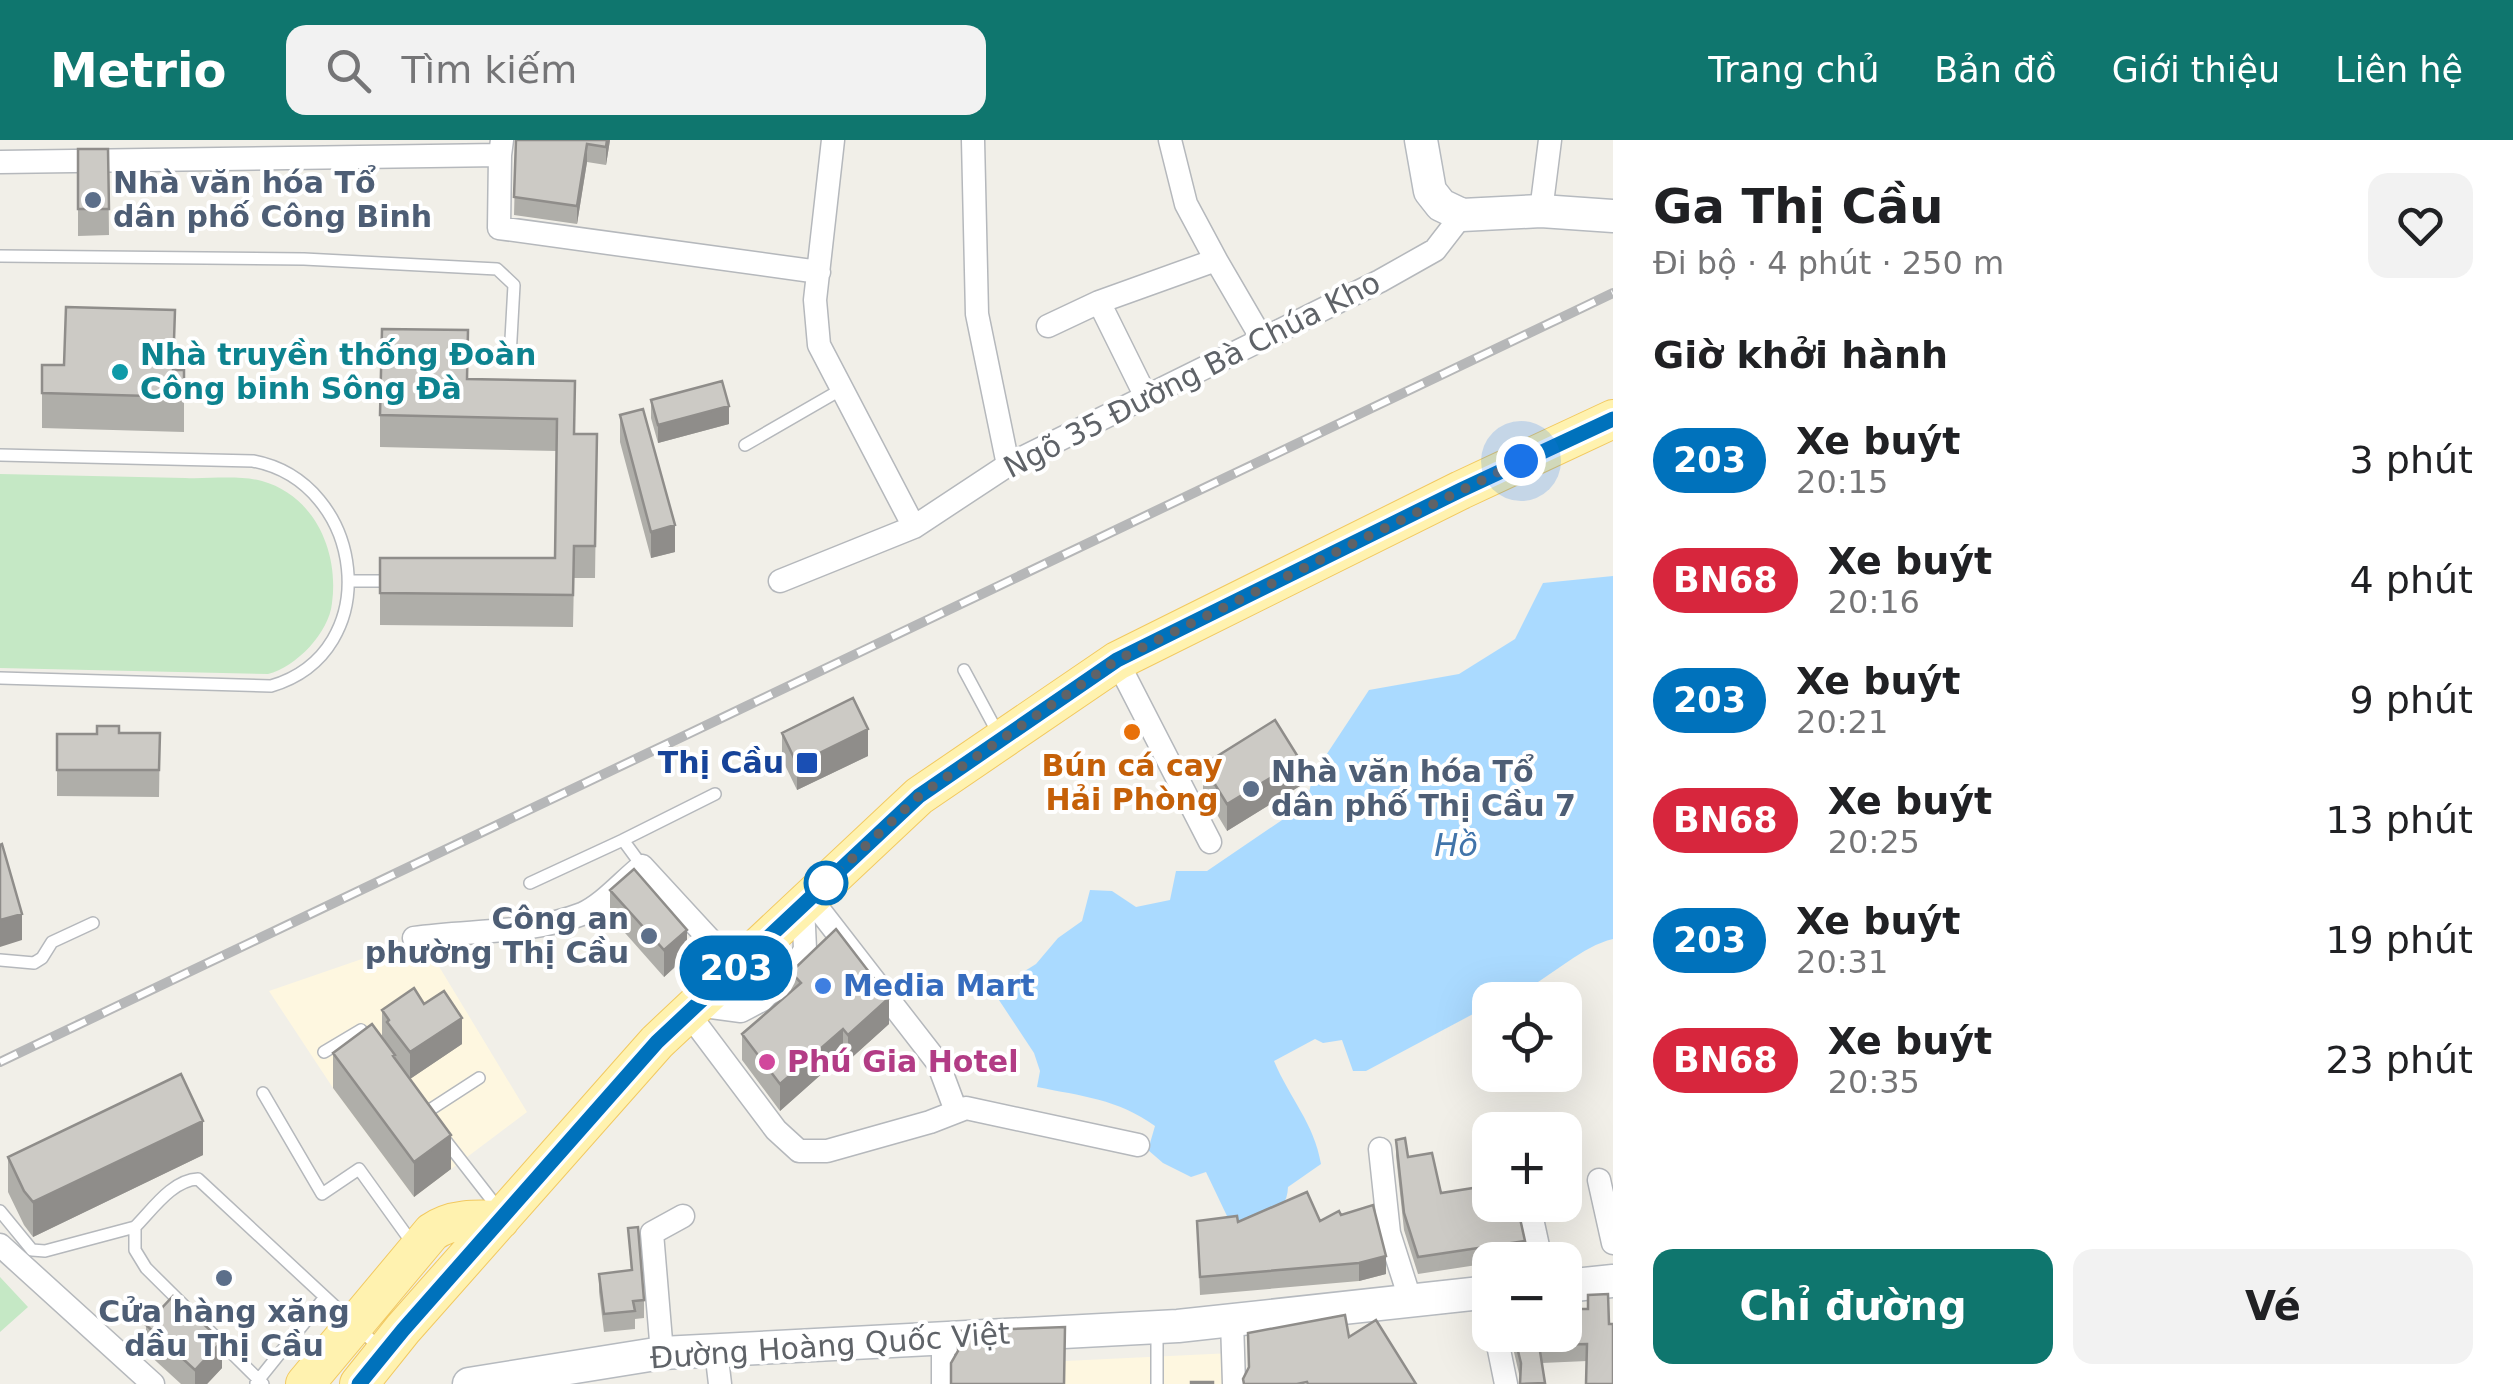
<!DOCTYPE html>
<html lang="vi">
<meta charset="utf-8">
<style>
:root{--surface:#fff;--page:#f2f2f2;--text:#202124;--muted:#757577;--accent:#0f766e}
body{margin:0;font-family:"DejaVu Sans",sans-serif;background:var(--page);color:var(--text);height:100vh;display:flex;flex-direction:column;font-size:38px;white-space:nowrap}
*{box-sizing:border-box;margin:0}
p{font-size:32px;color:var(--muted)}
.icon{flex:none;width:55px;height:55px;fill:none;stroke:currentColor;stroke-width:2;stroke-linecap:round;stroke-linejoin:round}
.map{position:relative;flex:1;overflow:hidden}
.drawer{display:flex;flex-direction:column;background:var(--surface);width:900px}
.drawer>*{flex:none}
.badge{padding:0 20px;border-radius:32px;font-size:35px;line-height:65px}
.controls{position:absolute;left:1472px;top:842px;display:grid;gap:20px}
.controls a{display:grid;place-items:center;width:110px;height:110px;border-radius:20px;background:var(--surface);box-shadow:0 10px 40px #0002;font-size:50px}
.you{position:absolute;width:50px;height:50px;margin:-25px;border:8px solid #fff;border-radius:50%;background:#1a73e8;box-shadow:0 0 0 15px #1a73e833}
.map>.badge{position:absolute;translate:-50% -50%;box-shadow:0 0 0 5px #fff}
h2{padding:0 40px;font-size:38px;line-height:90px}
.round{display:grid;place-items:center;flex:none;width:105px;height:105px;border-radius:20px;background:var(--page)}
.headline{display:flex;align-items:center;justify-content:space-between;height:170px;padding:0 40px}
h1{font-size:48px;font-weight:800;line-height:75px}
.primary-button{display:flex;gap:20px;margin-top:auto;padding:20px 40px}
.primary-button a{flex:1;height:115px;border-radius:20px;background:var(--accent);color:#fff;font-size:40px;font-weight:800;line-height:115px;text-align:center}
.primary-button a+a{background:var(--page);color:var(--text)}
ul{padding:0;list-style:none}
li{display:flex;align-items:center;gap:30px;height:120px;padding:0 40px}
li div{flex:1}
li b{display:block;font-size:38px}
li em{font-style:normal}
li .badge{min-width:110px;font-weight:700;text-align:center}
header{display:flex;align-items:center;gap:60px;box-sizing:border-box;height:140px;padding:0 50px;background:var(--accent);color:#fff}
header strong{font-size:48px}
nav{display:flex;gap:55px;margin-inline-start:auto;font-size:35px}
.search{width:700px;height:90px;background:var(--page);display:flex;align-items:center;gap:25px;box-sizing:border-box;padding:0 35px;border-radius:20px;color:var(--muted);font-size:38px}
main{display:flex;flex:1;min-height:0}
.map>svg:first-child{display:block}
</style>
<header>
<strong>Metrio</strong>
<div class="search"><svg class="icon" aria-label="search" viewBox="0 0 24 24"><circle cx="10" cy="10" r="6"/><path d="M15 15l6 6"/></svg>Tìm kiếm</div>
<nav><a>Trang chủ</a><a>Bản đồ</a><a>Giới thiệu</a><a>Liên hệ</a></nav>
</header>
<main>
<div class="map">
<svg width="1613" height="1244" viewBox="0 0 1613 1244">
<rect width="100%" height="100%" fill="#f1efe8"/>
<path fill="#fef7e0" d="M426,805L527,972L414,1057L333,948L269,851L388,810Z
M1232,1213V1244H1064L1065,1221Z"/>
<path fill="#c5e8c5" d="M0,334C62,335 123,337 185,338C209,339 239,335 262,341C315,356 339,412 332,463C329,493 296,527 268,534L0,528Z
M0,1137L28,1167L0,1192Z"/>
<path fill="#aadaff" d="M1613,436V799C1570,809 1532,860 1490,860V865L1366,931H1353L1342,900L1323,903L1315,899L1274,921C1290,959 1314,983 1321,1024L1288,1047C1287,1073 1268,1075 1246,1083L1227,1076L1206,1032L1191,1037L1163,1023L1148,1010L1155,986C1118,959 1081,956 1037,947L1040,931L1034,913L993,851L1036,824L1058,798L1082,781L1090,750L1112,751L1136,767L1170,760L1176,731H1207L1285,678L1308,657L1313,635L1369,550L1459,534L1515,499L1543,443Z"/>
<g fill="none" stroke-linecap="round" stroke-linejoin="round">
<defs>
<path id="lane" d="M0,116L304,119L497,129L514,145L510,217
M745,305L842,249
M0,315L253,321C365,342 387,512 271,546L0,538
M349,441H394
M964,530L1000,597
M623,700L715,654
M530,743L623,700L642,726
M0,820L34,823L42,818L52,802L93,783
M324,912L361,890L370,902
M263,953L322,1054L359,1029L415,1107
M425,973L479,938
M442,996L501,1072
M0,1071L32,1110L45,1111L135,1087
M256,1243L325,1157
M263,1244L146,1128L135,1110V1087C152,1070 172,1040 198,1039L381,1209
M1157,1244V1191"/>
<path id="street" d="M833,0L815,160L819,205L914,387
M973,0L977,174L1008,325
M500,15L499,88L819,132
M0,22L500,15L502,0
M1541,71L1550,0
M1216,120L1262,199
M1099,162L1146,257
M1048,186L1099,162L1216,120L1186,64L1170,0
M780,441L914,387L1008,325L1380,141L1435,110L1462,75
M1117,521L1210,702
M810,758L938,923L956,971
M414,798C468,790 531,794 582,774C603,765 624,740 642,726L736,828
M696,865L741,871L762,860L800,819L805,809L803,765
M688,873L776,990L799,1011H827L930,982L966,968L1138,1005
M1380,1009L1389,1093L1410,1159
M1599,1040L1613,1103
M1529,1065L1541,1120
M0,1105L153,1244
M1232,1181L1234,1244
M1496,1195L1506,1244
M943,1198V1244
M716,1210L720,1244
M662,1213L652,1093L683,1076"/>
<path id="secondary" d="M1421,0L1430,51L1441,65L1462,75L1541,71L1613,76
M1565,1146L1613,1141
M469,1244L662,1213L1178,1186L1490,1152"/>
<path id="primary" d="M305,1244L432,1092C452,1078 476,1079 500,1080
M359,1244L403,1189L657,902L919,656L1117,521L1461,350L1613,279"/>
</defs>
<use href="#lane" stroke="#b5b8bc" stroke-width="14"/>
<use href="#street" stroke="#b5b8bc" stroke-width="25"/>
<use href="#secondary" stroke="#b6babf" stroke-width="35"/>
<use href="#primary" stroke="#f2c960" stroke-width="40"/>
<use href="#lane" stroke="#fff" stroke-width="11"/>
<use href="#street" stroke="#fff" stroke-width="22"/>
<use href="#secondary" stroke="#fff" stroke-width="32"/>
<use href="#primary" stroke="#fff2af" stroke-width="38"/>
<defs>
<path id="rail" d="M0,922L1613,153"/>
</defs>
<use href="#rail" stroke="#b6b7b8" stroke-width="10"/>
<use href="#rail" stroke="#fff" stroke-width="6" stroke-dasharray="19" stroke-linecap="butt"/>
</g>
<path fill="#afaea9" d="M516,0H610L606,25L587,22L577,84L514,75Z
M78,9H108L109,95L78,96Z
M42,225L184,230V292L42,288Z
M468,239L575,241V294H597L595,438H574L573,487L380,485V418H555L557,311L380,307V275Z
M651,260L729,284L658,303L651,278Z
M620,275L675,412L651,418L620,302Z
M160,593L159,657L57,656V594Z
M782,593L868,616L797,650L782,619Z
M1203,625L1300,646L1227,691L1203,651Z
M610,750L687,816L664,837L610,776Z
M791,832L889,884L848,921L843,915L780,971L742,920V894L791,851Z
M424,864L462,904L410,939L451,1029L414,1057L333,948V913L387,904L382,896V870Z
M1396,1000L1408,1017L1441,1053L1525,1101V1118L1510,1120H1490V1123L1418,1134L1404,1090L1396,1016Z
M203,1015L33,1097L24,1085L8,1052V1017Z
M1341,1075L1386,1134L1359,1141L1200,1155L1197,1081H1320Z
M628,1088L644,1160V1178L635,1179V1189L604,1192L599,1152V1134L631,1131Z
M1588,1169L1587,1221L1542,1223L1545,1244H1520V1238L1510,1195H1565Z
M146,1185L222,1228L207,1244H181L146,1212Z"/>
<path fill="#8f8d8a" d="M607,0H610L606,25V7Z
M587,4V22L577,84V66Z
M729,266V284L658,303V285Z
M675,385V412L651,418V392Z
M868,589V616L797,650V624Z
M1300,620V646L1227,691V664Z
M22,774V800L0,807V780Z
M687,790V816L664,837V810Z
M889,858V884L848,921V895Z
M462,878V904L410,939V912Z
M843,889V915L780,971V944Z
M203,981V1015L33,1097V1062Z
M451,995V1029L414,1057V1022Z
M1386,1116V1134L1359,1141V1123Z
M222,1201V1228L207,1244H195V1230Z"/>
<path fill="#cccac5" stroke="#8f8d8a" stroke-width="2.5" d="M516,0H607L606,7L587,4L577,66L514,57Z
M78,9H108L109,69H78Z
M66,167L175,170L173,230H184V257L42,253V225H64Z
M382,189L468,190L467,239L575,241L574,294H597L595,406H574L573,455L380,453V418H555L557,279L380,275Z
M722,241L729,266L658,285L651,260Z
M643,269L675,385L651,392L620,275Z
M853,558L868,589L797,624L782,593Z
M1275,580L1300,620L1227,664L1203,625Z
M97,586H119V593H160L159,630H57V594H97Z
M2,704L22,774L0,780V705Z
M634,729L687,790L664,810L610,750Z
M836,789L889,858L848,895L843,889L780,944L742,894L801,843L791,832Z
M414,848L424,864L444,851L462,878L410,912L387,882L389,880L382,870Z
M372,884L395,915L393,916L451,995L414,1022L333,913Z
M181,934L203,981L33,1062L24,1051L8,1017Z
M1405,998L1408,1017L1432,1013L1441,1053L1486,1046L1489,1058H1490V1065H1517L1525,1101L1418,1117L1404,1073L1396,1000Z
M1307,1052L1320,1081L1339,1071L1341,1075L1373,1065L1386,1116L1359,1123L1200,1137L1197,1081L1237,1076L1238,1082Z
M638,1087L644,1160L633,1161L635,1171L604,1174L599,1134L632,1130L628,1088Z
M1608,1154L1609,1184H1613V1244H1586L1587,1204L1539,1205L1545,1243L1520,1244L1521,1223L1514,1195H1565V1169H1588V1155Z
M173,1156L222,1201L195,1230L146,1185Z
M1345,1175L1349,1197L1376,1180L1416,1244H1308L1307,1242L1297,1244H1244L1243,1239L1249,1227L1248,1193Z
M1065,1187L1064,1244H951V1223L958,1211V1191Z
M1191,1242H1213V1244H1191Z"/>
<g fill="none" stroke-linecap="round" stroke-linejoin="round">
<defs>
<path id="line" d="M359,1244L403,1190L657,902L919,656L1117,520L1461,350L1613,279"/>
</defs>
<use href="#line" stroke="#fff" stroke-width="22"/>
<use href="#line" stroke="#0072bc" stroke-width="15"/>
<path stroke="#5f6368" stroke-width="10" stroke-dasharray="0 18" d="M826,743L919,656L1117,520L1521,321"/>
</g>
<g fill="#5c6f8a" stroke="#fff" stroke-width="4">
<circle cx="93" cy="60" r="10"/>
<circle cx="1251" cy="649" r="10"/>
<circle cx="649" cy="796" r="10"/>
<circle cx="224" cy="1138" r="10"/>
</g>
<circle fill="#0f9aa8" stroke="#fff" stroke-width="4" cx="120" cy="232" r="10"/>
<circle fill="#e8710a" stroke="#fff" stroke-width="4" cx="1132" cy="592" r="10"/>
<rect fill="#1a4fb4" stroke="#fff" stroke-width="4" x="795" y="611" width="24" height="24" rx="5"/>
<circle fill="#fff" stroke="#0072bc" stroke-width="5" cx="826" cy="743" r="20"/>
<circle fill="#3f7fe0" stroke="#fff" stroke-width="4" cx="823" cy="846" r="10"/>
<circle fill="#d1479c" stroke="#fff" stroke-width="4" cx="767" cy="922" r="10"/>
<g text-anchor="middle" stroke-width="8" stroke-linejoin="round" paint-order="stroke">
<g font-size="30" font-weight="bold" fill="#4e5e75" stroke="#fff" text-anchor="start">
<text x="113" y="53">Nhà văn hóa Tổ<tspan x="113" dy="34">dân phố Công Binh</tspan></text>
<text x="1271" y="642">Nhà văn hóa Tổ<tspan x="1271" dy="34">dân phố Thị Cầu 7</tspan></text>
<text x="629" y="789" text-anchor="end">Công an<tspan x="629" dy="34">phường Thị Cầu</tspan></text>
<text x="224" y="1182" text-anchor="middle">Cửa hàng xăng<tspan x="224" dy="34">dầu Thị Cầu</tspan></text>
</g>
<g font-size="30" font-weight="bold" fill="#0d838f" stroke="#fff" text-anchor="start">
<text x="140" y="225">Nhà truyền thống Đoàn<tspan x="140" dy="34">Công binh Sông Đà</tspan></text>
</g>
<g font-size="30" fill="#5f6368" stroke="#fff">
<text transform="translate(1192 235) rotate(-27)" y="10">Ngõ 35 Đường Bà Chúa Kho</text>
<text transform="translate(830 1206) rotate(-4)" y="10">Đường Hoàng Quốc Việt</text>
</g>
<g font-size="30" font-weight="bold" fill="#164399" stroke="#fff" text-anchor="end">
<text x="784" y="633">Thị Cầu</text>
</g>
<g font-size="30" font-weight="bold" fill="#c56008" stroke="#fff">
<text x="1132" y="636">Bún cá cay<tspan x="1132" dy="34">Hải Phòng</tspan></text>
</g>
<g font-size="30" font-weight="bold" fill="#366cbe" stroke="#fff" text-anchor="start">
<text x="843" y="856">Media Mart</text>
</g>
<g font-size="30" font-weight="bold" fill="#b23c85" stroke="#fff" text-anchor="start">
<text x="787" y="932">Phú Gia Hotel</text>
</g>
<g font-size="32" font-style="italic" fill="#4174aa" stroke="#fff">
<text x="1456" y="716">Hồ</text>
</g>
</g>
</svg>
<div class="controls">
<a><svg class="icon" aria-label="locate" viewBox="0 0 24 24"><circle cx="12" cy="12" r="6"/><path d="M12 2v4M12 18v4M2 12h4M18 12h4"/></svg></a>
<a>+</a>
<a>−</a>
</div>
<div class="you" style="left:1521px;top:321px"></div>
<b class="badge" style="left:736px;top:828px;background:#0072bc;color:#fff">203</b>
</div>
<section class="drawer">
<div class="headline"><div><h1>Ga Thị Cầu</h1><p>Đi bộ · 4 phút · 250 m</p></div><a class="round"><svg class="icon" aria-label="heart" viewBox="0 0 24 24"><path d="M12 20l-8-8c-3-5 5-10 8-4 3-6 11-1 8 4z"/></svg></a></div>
<h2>Giờ khởi hành</h2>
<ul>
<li><span class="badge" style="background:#0072bc;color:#fff">203</span><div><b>Xe buýt</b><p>20:15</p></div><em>3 phút</em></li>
<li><span class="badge" style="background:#d7263d;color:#fff">BN68</span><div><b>Xe buýt</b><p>20:16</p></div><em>4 phút</em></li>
<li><span class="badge" style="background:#0072bc;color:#fff">203</span><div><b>Xe buýt</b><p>20:21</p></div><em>9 phút</em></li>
<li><span class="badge" style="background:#d7263d;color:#fff">BN68</span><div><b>Xe buýt</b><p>20:25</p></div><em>13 phút</em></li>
<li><span class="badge" style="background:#0072bc;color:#fff">203</span><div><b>Xe buýt</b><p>20:31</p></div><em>19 phút</em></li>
<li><span class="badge" style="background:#d7263d;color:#fff">BN68</span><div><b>Xe buýt</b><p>20:35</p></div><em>23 phút</em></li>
</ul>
<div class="primary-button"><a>Chỉ đường</a><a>Vé</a></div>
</section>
</main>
